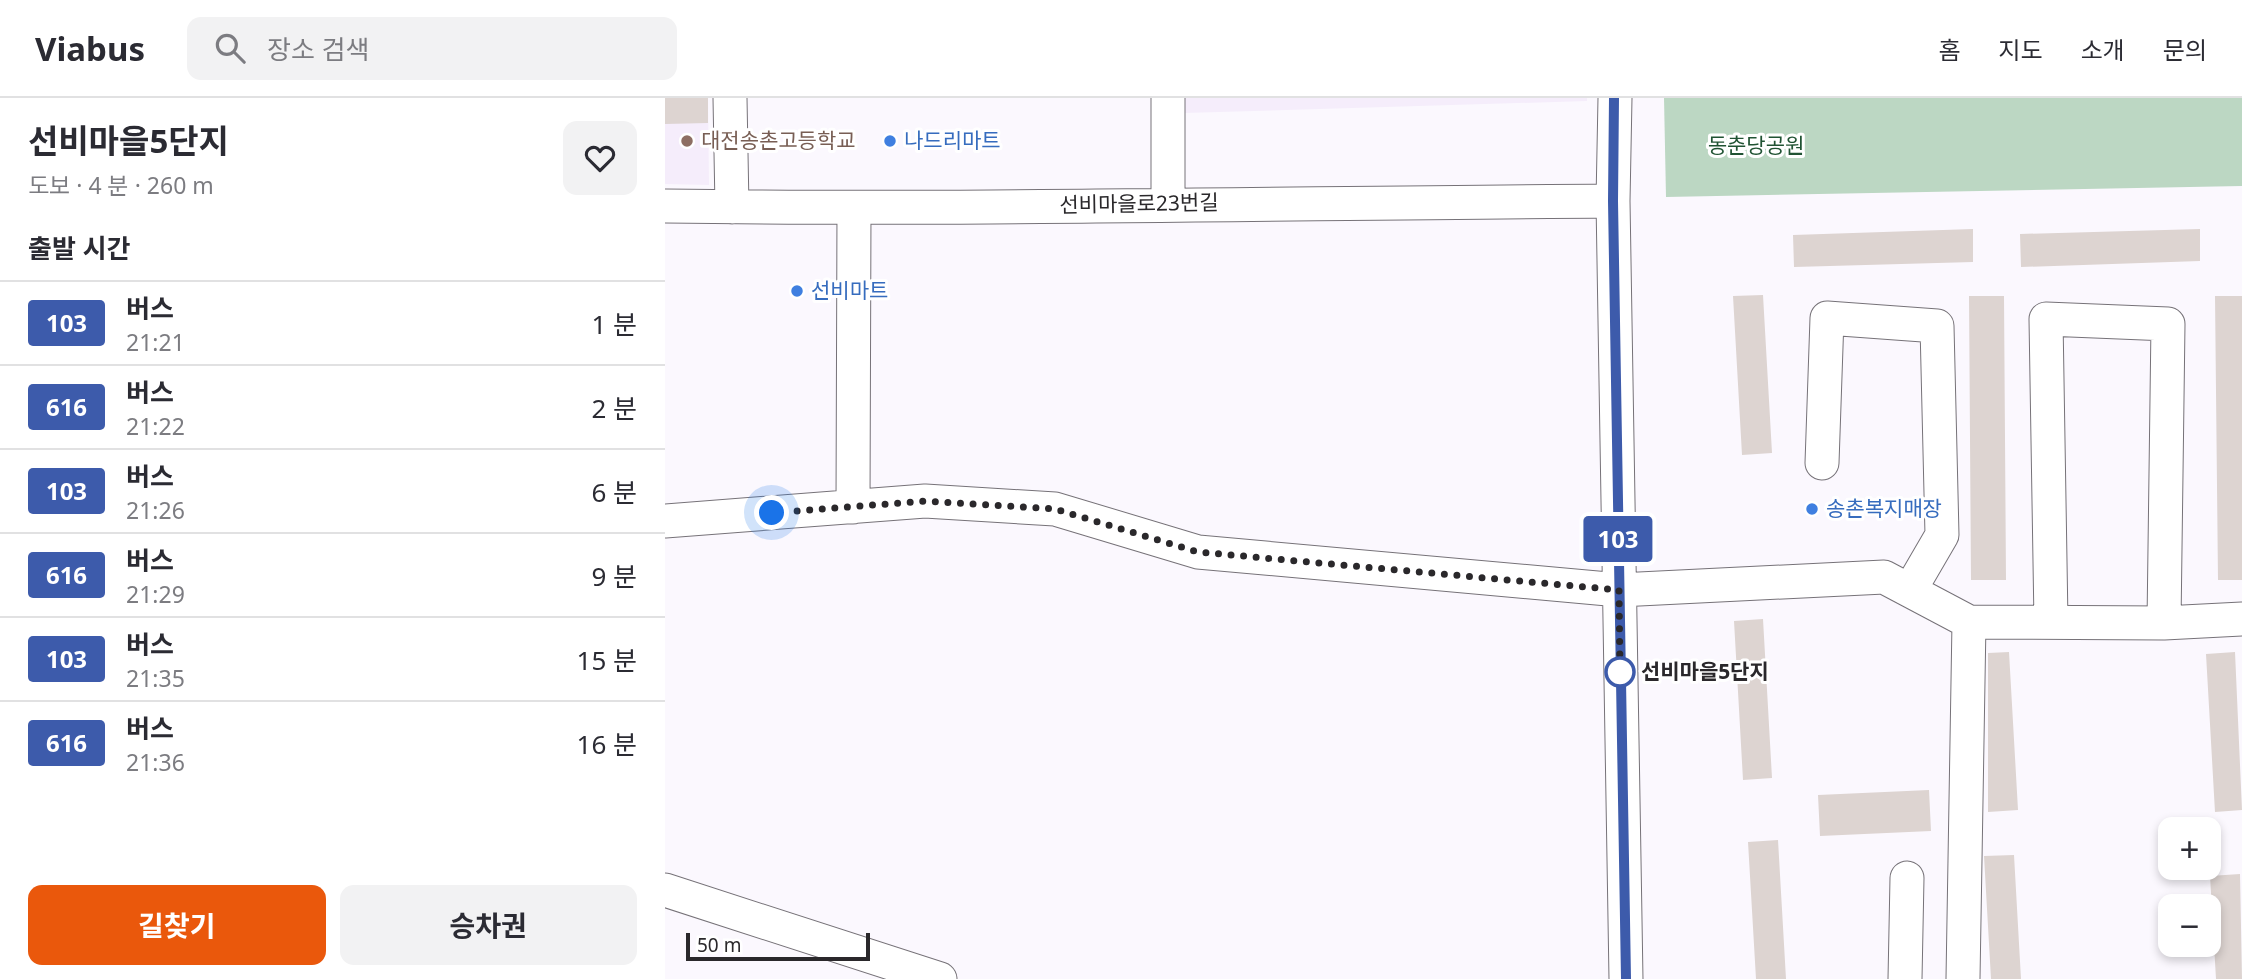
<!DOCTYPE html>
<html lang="ko">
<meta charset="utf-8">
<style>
:root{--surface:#fff;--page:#f2f2f3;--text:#2b2b33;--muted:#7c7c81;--line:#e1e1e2;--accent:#ea580c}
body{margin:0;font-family:"Noto Sans","Noto Sans KR",sans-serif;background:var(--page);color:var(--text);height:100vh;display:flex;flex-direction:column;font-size:26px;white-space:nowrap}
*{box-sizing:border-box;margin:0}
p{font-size:23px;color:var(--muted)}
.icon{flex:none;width:38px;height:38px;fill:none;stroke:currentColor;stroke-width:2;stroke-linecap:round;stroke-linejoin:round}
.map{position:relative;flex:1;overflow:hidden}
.sheet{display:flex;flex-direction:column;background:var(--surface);width:665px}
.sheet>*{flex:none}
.badge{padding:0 14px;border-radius:5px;font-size:24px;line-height:46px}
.tools{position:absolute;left:1493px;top:719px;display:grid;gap:14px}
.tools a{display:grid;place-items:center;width:63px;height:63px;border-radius:14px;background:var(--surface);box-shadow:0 4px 10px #0003;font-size:35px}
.scale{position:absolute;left:21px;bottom:18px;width:184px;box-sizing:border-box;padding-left:7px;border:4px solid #2a282b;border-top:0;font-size:19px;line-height:24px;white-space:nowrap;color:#2a282b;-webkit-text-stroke:5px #fff;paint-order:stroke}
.you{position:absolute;width:35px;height:35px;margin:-18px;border:5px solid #fff;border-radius:50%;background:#1a73e8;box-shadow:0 0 0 10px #1a73e833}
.map>.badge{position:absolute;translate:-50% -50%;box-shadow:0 0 0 4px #fff}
h2{padding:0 28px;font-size:26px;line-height:63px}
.round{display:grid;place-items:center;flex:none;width:74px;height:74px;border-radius:14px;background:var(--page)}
.head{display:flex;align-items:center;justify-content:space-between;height:119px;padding:0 28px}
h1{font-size:33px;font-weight:700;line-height:52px}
.cta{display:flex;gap:14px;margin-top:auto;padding:14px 28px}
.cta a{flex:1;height:80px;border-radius:14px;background:var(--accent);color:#fff;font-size:28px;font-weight:700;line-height:80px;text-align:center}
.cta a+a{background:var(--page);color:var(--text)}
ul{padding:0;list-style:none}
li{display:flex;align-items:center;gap:21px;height:84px;padding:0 28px;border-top:2px solid var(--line)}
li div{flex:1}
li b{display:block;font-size:26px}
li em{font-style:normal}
li .badge{min-width:77px;font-weight:700;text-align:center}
header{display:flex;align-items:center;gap:42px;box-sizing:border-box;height:98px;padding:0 35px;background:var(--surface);border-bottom:2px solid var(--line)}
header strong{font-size:33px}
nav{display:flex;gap:38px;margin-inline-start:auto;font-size:24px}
.search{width:490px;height:63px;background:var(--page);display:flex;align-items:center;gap:18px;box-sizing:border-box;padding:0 24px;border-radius:14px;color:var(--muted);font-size:26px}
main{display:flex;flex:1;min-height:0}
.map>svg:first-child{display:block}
</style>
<header>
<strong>Viabus</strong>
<div class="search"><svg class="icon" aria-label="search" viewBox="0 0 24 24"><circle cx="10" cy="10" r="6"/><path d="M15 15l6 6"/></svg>장소 검색</div>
<nav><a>홈</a><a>지도</a><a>소개</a><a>문의</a></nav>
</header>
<main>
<section class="sheet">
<div class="head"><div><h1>선비마을5단지</h1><p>도보 · 4 분 · 260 m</p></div><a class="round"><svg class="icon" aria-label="heart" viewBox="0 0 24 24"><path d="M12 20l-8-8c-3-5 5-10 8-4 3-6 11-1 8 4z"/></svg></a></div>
<h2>출발 시간</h2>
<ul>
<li><span class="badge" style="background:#3d5bab;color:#fff">103</span><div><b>버스</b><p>21:21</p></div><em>1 분</em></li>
<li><span class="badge" style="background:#3d5bab;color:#fff">616</span><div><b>버스</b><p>21:22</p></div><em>2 분</em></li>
<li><span class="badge" style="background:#3d5bab;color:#fff">103</span><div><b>버스</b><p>21:26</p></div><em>6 분</em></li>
<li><span class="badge" style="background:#3d5bab;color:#fff">616</span><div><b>버스</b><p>21:29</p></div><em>9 분</em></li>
<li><span class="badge" style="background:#3d5bab;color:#fff">103</span><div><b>버스</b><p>21:35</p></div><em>15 분</em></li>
<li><span class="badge" style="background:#3d5bab;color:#fff">616</span><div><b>버스</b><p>21:36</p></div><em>16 분</em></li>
</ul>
<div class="cta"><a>길찾기</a><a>승차권</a></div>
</section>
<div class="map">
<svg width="1577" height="881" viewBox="0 0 1577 881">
<rect width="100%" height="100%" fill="#fbf8fe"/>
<path fill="#f5edfb" d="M0,0H43L44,87L0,86Z
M519,0H922V3L519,15Z"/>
<path fill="#bcd7c3" d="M999,0H1577V88L1001,99Z"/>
<path fill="#ddd4d1" d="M0,0H43V25L0,26Z
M1308,131V164L1129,169L1128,137Z
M1535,131V163L1356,169L1355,136Z
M1098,197L1107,355L1077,357L1068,198Z
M1304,198H1339L1341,482H1306Z
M1550,198H1577V482H1553Z
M1098,521L1107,680L1078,682L1069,523Z
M1344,554L1353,712L1323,714V555Z
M1570,554L1577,712L1550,714L1541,556Z
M1264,692L1266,733L1155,738L1153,697Z
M1113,742L1121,881H1091L1083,744Z
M1349,757L1356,881H1326L1319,758Z
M1575,776L1577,881H1551L1545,778Z"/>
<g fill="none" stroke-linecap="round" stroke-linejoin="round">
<defs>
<path id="minor" d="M65,0L67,109
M950,0L948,103L961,881
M503,105V0
M0,108C316,112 632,105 948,103
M1157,365L1162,220L1272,228L1277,437L1245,492
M188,409L189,111
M0,423L260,403L390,411L533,454L954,492L1219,479L1304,524L1499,525L1577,521
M1386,524L1381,221L1503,226L1499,525
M0,792L275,881
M1240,881L1242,780
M1298,881L1304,524"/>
</defs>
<use href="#minor" stroke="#767278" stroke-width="35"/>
<use href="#minor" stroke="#fff" stroke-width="33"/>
</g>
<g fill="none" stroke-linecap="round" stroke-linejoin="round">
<defs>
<path id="line" d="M949,0L948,103L961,881"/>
</defs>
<use href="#line" stroke="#fff" stroke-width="16"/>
<use href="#line" stroke="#3d5bab" stroke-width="10"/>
<path stroke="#2a282b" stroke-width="7" stroke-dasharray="0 12.6" d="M107,415L260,403L390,411L533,454L954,492L955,574"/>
</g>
<circle fill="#8d6e63" stroke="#fff" stroke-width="2.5" cx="22" cy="43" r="7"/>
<g fill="#3f7fe0" stroke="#fff" stroke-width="2.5">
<circle cx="225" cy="43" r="7"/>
<circle cx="132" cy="193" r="7"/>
<circle cx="1147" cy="411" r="7"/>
</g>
<circle fill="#fff" stroke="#3d5bab" stroke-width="3.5" cx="955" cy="574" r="14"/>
<g text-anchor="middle" stroke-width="6" stroke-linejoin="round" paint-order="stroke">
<g font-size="21" fill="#785e54" stroke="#fff" text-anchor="start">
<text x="36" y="50">대전송촌고등학교</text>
</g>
<g font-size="21" fill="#366cbe" stroke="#fff" text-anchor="start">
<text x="239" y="50">나드리마트</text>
<text x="146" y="200">선비마트</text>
<text x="1161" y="418">송촌복지매장</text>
</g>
<g font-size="21" fill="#205333" stroke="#fff">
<text x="1091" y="55">동춘당공원</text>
</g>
<g font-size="21" fill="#2a282b" stroke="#fff">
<text transform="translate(474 106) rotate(-1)" y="7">선비마을로23번길</text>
</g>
<g font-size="21" font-weight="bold" fill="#2a282b" stroke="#fff" text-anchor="start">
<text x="976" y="581">선비마을5단지</text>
</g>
</g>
</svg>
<div class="tools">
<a>+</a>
<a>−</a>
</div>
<div class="scale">50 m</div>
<div class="you" style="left:107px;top:415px"></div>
<b class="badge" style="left:953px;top:441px;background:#3d5bab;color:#fff">103</b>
</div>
</main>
